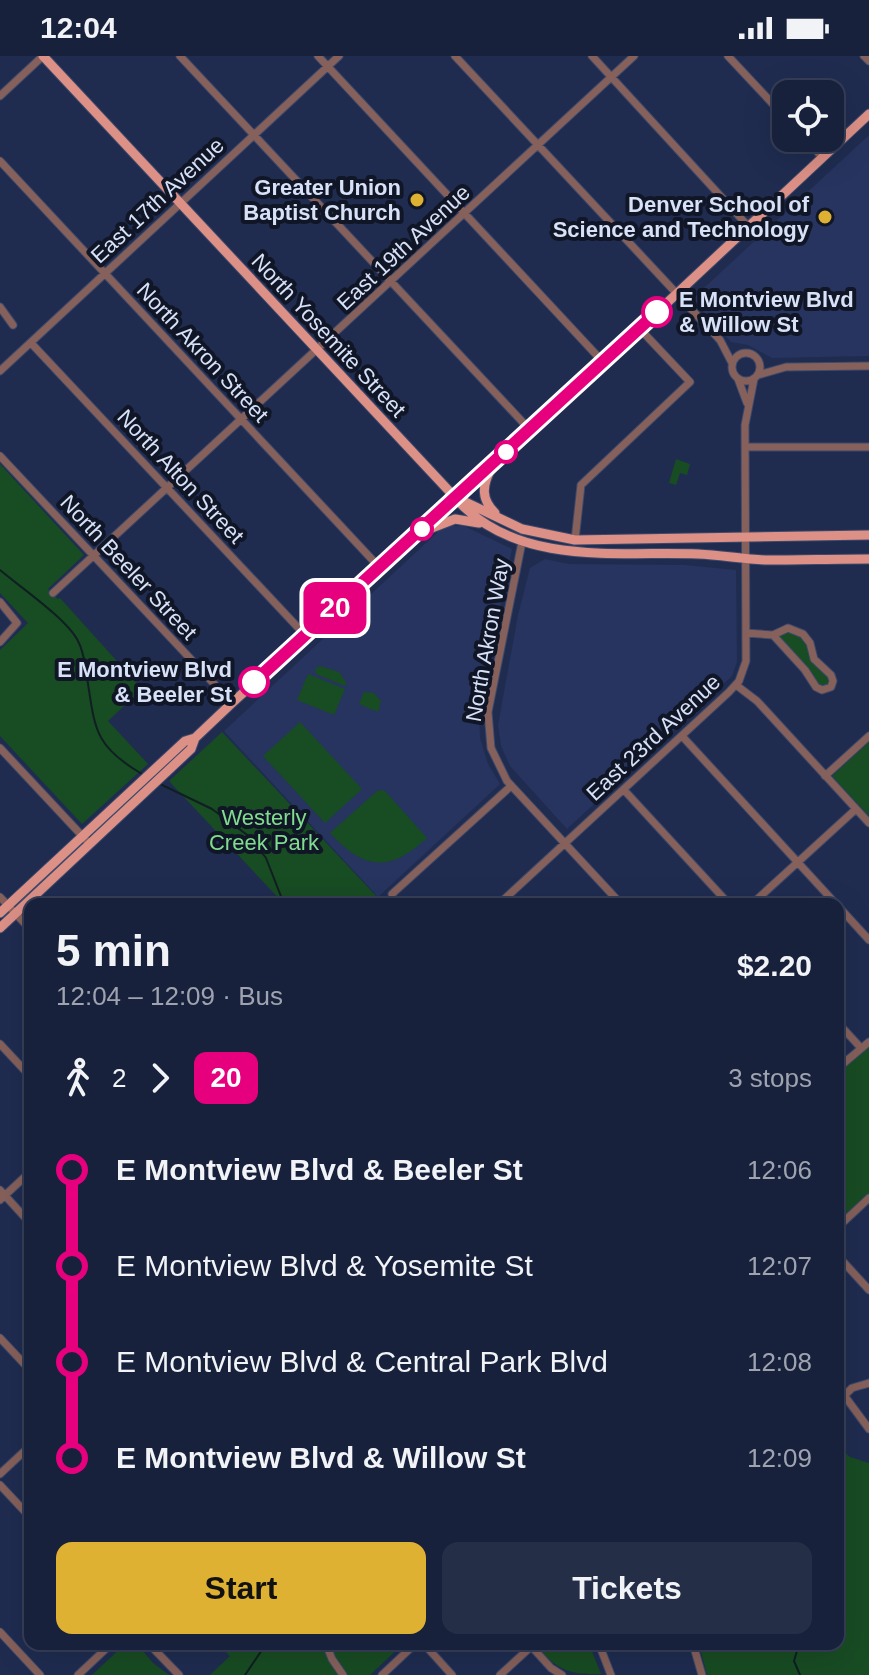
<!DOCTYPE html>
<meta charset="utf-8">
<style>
:root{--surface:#17213c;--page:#242e47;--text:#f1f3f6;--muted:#9ea3af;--line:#363e56;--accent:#deb133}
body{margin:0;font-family:Helvetica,sans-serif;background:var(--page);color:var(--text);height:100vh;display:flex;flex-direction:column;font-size:30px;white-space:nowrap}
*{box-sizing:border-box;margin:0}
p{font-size:26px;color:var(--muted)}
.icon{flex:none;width:44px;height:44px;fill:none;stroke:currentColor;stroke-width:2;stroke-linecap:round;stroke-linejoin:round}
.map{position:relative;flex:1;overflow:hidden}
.side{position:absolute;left:24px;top:842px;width:820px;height:752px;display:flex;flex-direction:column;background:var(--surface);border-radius:16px;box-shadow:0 8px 32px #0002,0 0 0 2px var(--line)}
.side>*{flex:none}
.badge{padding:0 16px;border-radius:12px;font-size:28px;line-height:52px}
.buttons{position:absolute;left:772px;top:24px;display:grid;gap:16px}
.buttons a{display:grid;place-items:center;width:72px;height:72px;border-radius:16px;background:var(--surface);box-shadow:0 8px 32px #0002,0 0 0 2px var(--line);font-size:40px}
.map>.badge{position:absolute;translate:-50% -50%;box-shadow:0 0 0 4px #fff}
.legs{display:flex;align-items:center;gap:12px;height:88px;padding:0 32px;font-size:26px}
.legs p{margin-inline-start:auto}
.headline{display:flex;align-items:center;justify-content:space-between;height:136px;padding:0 32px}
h1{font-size:44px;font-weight:800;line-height:60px}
.cta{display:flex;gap:16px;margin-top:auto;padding:16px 32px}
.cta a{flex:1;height:92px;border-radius:16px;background:var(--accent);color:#111;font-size:32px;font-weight:800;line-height:92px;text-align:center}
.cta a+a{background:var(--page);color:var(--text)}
ul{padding:0 32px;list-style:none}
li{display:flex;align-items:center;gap:28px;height:96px;font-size:30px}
li i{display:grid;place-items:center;width:12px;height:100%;margin:0 10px;background:currentColor}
li i::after{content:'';width:20px;height:20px;margin:-10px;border:6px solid;border-radius:50%;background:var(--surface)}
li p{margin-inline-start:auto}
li:first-child i{background:linear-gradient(#0000 50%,currentColor 0)}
li:last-child i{background:linear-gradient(currentColor 50%,#0000 0)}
.status{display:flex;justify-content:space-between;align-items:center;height:56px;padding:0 40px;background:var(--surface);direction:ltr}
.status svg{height:22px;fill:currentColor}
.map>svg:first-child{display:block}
</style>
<div class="status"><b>12:04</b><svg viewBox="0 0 49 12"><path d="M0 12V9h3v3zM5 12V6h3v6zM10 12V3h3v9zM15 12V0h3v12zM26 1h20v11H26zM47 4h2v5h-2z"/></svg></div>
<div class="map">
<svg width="869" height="1619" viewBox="0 0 869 1619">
<rect width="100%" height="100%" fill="#1f2c50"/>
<path fill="#26345f" d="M869,79V300L772,302L748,289L731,286L692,243Z
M450,470H464L512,493L479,658L480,682L488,708L500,728L378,841L224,675L440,474Z
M545,503L569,508L685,509L736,514L737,606L732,620L567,773L510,710L501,690L498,669L518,559L530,512Z"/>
<path fill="#184c23" d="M676,403L690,408L687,419L680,417L676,429L669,427Z
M0,408L84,499L48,533L58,543L60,542L142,633L108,665L148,708L82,768L0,680V594L28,567L0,537Z
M793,575C810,586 823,607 831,626L824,632C815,627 788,591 778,580L783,576Z
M320,610L339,616L346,626L345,630L316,618L315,613Z
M308,618L345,633L334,659L297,644Z
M364,636L374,637L381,645L378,656L359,648Z
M300,666L362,733L325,767L263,700Z
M222,676L378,842L383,848H284L169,725Z
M869,686V760L832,720Z
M384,734L427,782C389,817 364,814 330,777L377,735Z
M869,986V1142L838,1171V1012Z
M838,1391L850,1401L869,1407V1619H707L699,1588H838Z
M125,1588H137L153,1607L169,1619H92Z
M221,1588H403L370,1619H210L230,1600L225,1595L227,1593Z
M546,1588H589L601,1618C573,1619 557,1615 540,1593Z"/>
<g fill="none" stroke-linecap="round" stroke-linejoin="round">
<path stroke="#0f1f22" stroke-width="2" d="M0,514C20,531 67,563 78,585C84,596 85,609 87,621C95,673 94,690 142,718
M158,727L212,753L250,781L266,802L284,848
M838,1506L841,1515L838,1524
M799,1588L794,1605L800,1619
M245,1619L266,1588"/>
<defs>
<path id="minor" d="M180,0L530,374
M318,0L603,306
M455,0L720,284L732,307
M592,0L748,170
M728,0L786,62
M864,0L869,5
M0,40L43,0
M805,82L822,101
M0,105L380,512
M0,251L13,269
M31,287L305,579
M732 311a14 14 0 1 1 28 0a14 14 0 1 1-28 0Z
M0,315L339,0
M758,319L786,311L869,310
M738,323L747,347
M745,391H869
M0,400L232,647
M575,484L581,429L690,326L639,272
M522,486L488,656L491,692L507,725L621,848
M53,537L634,0
M0,546L17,567L0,586
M746,577L773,579L805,614L816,631L822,634L831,631L833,625L831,619L814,603L810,587L803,578L788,572L773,579
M736,629L757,645L869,767
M682,680L836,848
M0,692L86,784
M825,720L869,680
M624,734L729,848
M0,841L30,873
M395,848L392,838L511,730
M499,848L729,636L739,625L746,605L745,369L754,323
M752,848L856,753
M838,850L869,884
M838,967L861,992
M0,988L30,1020
M838,1012L869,986
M0,1134L30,1167
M0,1144L30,1116
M838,1171L869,1142
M838,1200L869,1234
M0,1282L30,1314
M838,1331L869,1373
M845,1339L852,1332L869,1327
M0,1418L30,1390
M0,1429L30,1461
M0,1576L40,1619
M149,1588L179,1619
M326,1588L332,1603L343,1619
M424,1588L452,1619
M599,1588L611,1619
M693,1588L702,1619
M531,1590L551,1612L562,1619
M78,1619L111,1588
M382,1619L415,1588
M500,1619L534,1588"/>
<path id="major" d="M43,0L464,451C526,510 620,495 698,498C720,499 743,503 765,504C800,504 834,503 869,503
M491,413C482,430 481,443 495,457
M457,442L522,473L575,484L869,479
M424,475L455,463L479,467
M0,857L185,685L195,682
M0,872L191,693L195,682L232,647L487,415L869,58"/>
</defs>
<use href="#minor" stroke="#3c496b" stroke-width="9"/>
<use href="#major" stroke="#3c496b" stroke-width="11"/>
<use href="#minor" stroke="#86605b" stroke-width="7"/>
<use href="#major" stroke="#dc9086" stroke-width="9"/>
</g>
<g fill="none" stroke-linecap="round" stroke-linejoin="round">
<defs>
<path id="line-1" d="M254,626L657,256"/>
</defs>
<use href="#line-1" stroke="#fff" stroke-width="18"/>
<use href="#line-1" stroke="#e6007e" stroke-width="12"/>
</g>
<g fill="#deb133" stroke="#101626" stroke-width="3">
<circle cx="417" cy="144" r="8"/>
<circle cx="825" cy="161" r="8"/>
</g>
<g fill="#fff" stroke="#e6007e" stroke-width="4">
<circle cx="657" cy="256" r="14"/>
<circle cx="506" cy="396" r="10"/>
<circle cx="422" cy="473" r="10"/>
<circle cx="254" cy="626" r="14"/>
</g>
<g text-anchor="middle" stroke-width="8" stroke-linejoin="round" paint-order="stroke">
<g font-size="22" font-weight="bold" fill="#d7e1f8" stroke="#101626" text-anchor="end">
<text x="401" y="139">Greater Union<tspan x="401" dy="25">Baptist Church</tspan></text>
<text x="809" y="156">Denver School of<tspan x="809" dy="25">Science and Technology</tspan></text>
</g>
<g font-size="22" fill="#d7e1f8" stroke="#101626">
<text transform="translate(157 144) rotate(-43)" y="8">East 17th Avenue</text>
<text transform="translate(403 191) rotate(-43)" y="8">East 19th Avenue</text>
<text transform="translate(329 279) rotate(47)" y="8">North Yosemite Street</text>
<text transform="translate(203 296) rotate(47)" y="8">North Akron Street</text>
<text transform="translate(181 420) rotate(47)" y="8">North Alton Street</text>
<text transform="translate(129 511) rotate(47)" y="8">North Beeler Street</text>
<text transform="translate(487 584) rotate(-80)" y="8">North Akron Way</text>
<text transform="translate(653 681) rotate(-43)" y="8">East 23rd Avenue</text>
</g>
<g font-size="22" font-weight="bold" fill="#d7e1f8" stroke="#101626" text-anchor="start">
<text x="679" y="251">E Montview Blvd<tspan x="679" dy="25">&amp; Willow St</tspan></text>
<text x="232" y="621" text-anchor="end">E Montview Blvd<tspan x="232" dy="25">&amp; Beeler St</tspan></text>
</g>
<g font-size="22" fill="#80dc8e" stroke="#101626">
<text x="264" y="769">Westerly<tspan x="264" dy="25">Creek Park</tspan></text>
</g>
</g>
</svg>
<div class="buttons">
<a><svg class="icon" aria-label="locate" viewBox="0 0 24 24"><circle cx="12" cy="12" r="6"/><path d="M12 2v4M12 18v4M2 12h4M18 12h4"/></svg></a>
</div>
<b class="badge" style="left:335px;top:552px;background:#e6007e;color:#fff">20</b>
<section class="side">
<div class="headline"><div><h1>5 min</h1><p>12:04 – 12:09 · Bus</p></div><b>$2.20</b></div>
<div class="legs"><svg class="icon" aria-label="walk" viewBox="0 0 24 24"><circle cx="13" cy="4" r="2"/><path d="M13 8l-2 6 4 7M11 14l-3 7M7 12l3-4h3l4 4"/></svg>2<svg class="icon" aria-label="forward" viewBox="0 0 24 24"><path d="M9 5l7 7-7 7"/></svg><b class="badge" style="background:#e6007e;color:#fff">20</b><p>3 stops</p></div>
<ul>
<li><i style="color:#e6007e"></i><b>E Montview Blvd &amp; Beeler St</b><p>12:06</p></li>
<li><i style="color:#e6007e"></i><span>E Montview Blvd &amp; Yosemite St</span><p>12:07</p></li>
<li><i style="color:#e6007e"></i><span>E Montview Blvd &amp; Central Park Blvd</span><p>12:08</p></li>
<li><i style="color:#e6007e"></i><b>E Montview Blvd &amp; Willow St</b><p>12:09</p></li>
</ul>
<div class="cta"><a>Start</a><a>Tickets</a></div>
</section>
</div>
